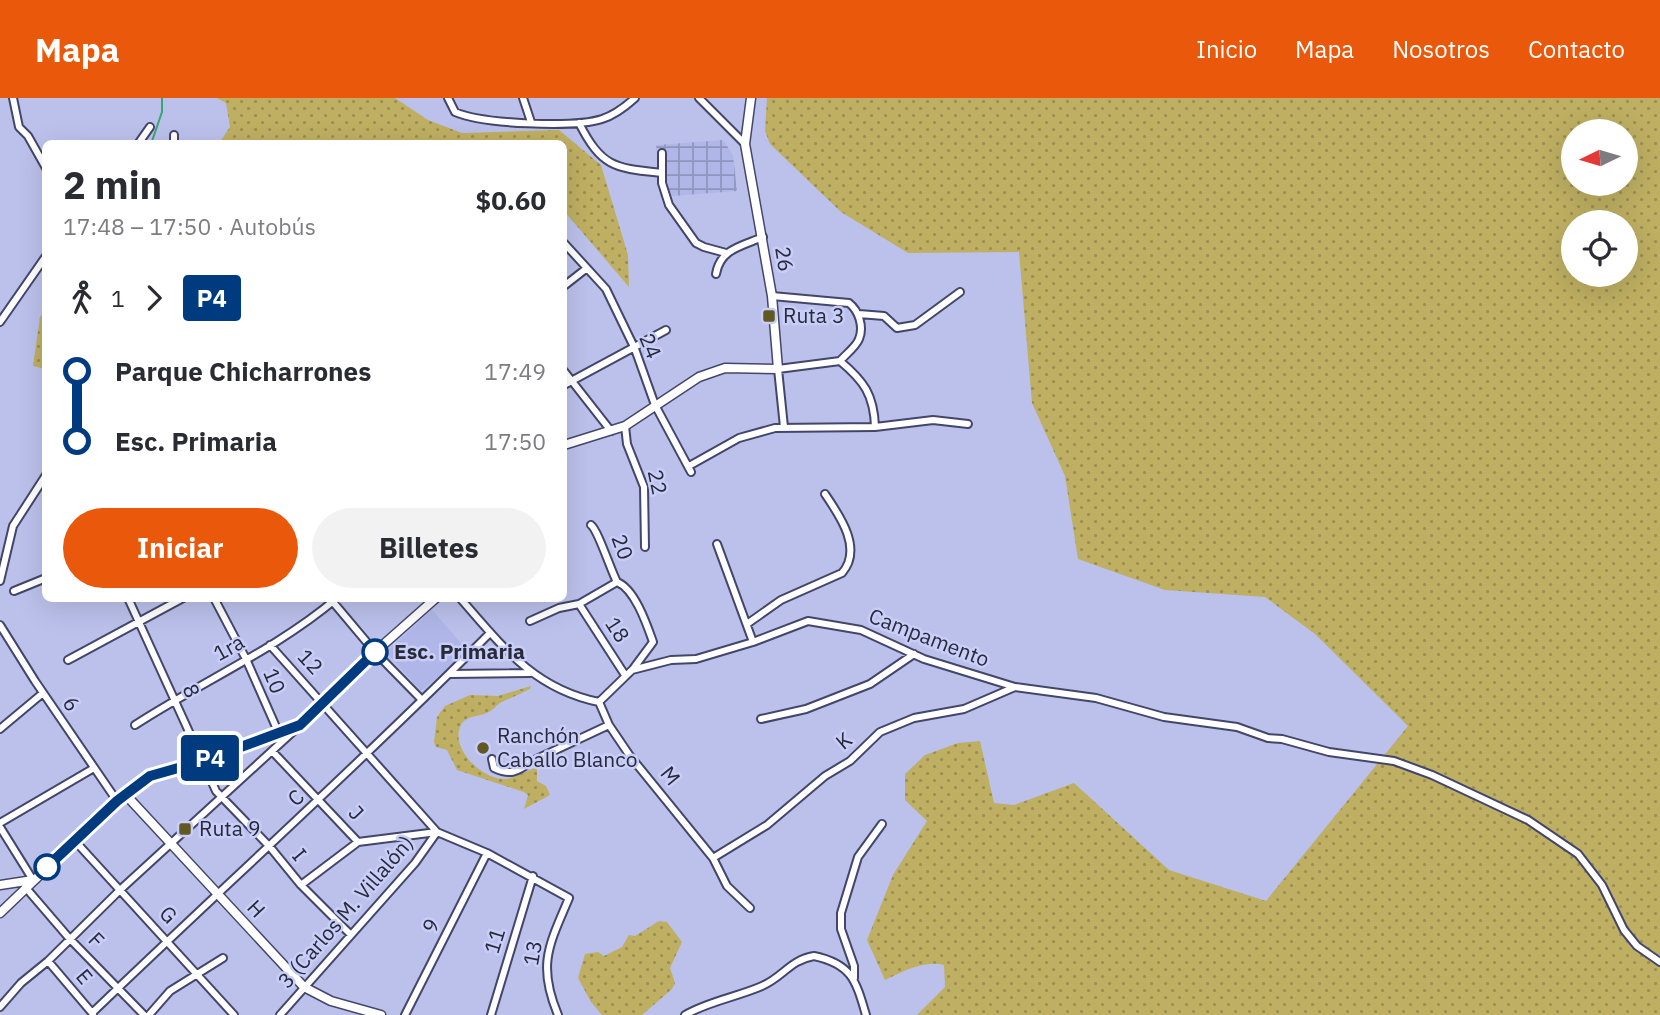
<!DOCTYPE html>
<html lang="es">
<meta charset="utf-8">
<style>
:root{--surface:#fff;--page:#f2f2f3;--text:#2b2b33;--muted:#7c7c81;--accent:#ea580c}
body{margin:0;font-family:"IBM Plex Sans",sans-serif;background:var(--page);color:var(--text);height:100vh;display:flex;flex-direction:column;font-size:26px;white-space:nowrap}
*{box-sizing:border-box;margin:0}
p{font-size:23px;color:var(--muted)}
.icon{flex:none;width:38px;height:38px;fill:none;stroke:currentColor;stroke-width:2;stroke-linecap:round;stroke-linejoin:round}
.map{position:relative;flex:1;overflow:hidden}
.details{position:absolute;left:42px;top:42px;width:525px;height:462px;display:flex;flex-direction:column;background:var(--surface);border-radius:10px;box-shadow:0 7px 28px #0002}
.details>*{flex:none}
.badge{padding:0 14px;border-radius:5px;font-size:24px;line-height:46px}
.needle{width:46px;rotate:265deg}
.buttons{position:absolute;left:1561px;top:21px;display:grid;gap:14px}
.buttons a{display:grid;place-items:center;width:77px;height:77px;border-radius:50%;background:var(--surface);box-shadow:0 7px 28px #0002;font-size:35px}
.map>.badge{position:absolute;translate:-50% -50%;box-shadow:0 0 0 4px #fff}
.legs{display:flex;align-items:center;gap:10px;height:77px;padding:0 21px;font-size:23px}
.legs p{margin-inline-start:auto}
.headline{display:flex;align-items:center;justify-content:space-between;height:119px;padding:0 21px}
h1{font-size:38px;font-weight:700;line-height:52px}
.action{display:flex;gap:14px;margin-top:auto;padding:14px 21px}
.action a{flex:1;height:80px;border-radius:42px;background:var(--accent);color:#fff;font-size:28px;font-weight:700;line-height:80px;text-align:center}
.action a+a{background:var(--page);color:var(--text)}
ul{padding:0 21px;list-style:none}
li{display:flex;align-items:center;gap:24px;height:70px;font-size:26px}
li i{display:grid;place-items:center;width:10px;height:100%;margin:0 9px;background:currentColor}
li i::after{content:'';width:18px;height:18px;margin:-9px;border:5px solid;border-radius:50%;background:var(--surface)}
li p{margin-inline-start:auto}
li:first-child i{background:linear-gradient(#0000 50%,currentColor 0)}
li:last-child i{background:linear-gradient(currentColor 50%,#0000 0)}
header{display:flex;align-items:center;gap:42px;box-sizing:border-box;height:98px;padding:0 35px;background:var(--accent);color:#fff}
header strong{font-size:33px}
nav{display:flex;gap:38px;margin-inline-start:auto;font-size:24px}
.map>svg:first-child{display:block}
</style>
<header>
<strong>Mapa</strong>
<nav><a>Inicio</a><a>Mapa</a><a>Nosotros</a><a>Contacto</a></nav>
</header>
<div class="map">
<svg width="1660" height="917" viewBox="0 0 1660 917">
<defs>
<pattern id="industrial-grid" width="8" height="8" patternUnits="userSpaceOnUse" patternTransform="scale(1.75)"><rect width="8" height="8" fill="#b0b7e8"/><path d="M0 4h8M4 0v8" fill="none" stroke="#8f95bd"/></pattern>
<pattern id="grass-dots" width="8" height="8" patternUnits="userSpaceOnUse" patternTransform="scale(1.75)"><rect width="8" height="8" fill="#beaf62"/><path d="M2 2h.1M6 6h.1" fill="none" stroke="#9a8f52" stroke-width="1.8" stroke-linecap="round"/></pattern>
</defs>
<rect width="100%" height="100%" fill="#bbc1eb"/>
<path fill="#b0b7e8" d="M432,512L468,553L421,593L386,554Z"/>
<path fill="url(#industrial-grid)" d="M723,42L733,57L737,93L660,99L656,47Z"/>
<path fill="url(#grass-dots)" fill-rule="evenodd" d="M217,0H395L428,22L462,35L559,32L601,67L628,157L629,189L564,113V46L219,45L230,29L226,5Z
M767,0H1660V917H917L945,889L944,867C924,862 904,873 885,882L867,842L893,777L927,723L905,702V676L925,657L958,645L980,643L994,705L1014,707L1074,685L1169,772L1266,803L1408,628L1315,536L1265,499L1165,492L1078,461L1065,378L1032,305L1019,154L908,155L841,114L770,46L765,33ZM1573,33H1626V86H1573ZM1573,124H1626V177H1573Z
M45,212V271L33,268L40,219Z
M531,588L530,591C520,596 510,600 500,605C496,608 492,613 487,615C480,618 467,618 462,625C447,649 483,683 506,681C516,679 527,673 537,669V683L546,688L550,697L524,711L528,697L524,694L457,672L447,652L436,649L434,644L437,619L445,608L470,597L498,598Z
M659,823L667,824L682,844L670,870L675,885L672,891L642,917H602L591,904L578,880L585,856L598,854L604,858L622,849L629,837L635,838Z"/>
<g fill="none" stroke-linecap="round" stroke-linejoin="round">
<path stroke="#39a672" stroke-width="2" d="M151,46L162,14V0
M43,257L46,252"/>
<defs>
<path id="minor" d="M13,0L19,29L28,38L46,70
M448,0L455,14C482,26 574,30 602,21C615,17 625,9 635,0
M523,0L531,24
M699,0L745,46
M579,25C602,70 615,70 662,75
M138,46L150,29
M174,46V37
M662,55V85L669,107L696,145L704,149L726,155
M564,145L606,191L635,251L655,307L691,374
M716,176C720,151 742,148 763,139
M564,188L587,170
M772,198L849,205C859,213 864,229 859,241C856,249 846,256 840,263L778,271L784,329
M859,216L884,218L897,230L915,227L960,194
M0,224L46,158
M840,263C864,283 874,297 875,329
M564,273L611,333
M564,287L666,232
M625,328L627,346L644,389L645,449
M689,368L739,340L775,330L875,329L933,322L968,326
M591,427C598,432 611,473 617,484
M717,446L753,544
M0,483L13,428L46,377
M617,484C635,491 647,527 653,544L633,571
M14,493L46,480
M128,500L216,693L270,749L301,787L350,836
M214,500L246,561L280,638
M460,500C502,548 534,591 599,604
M333,504L375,554L422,602
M579,506L625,577
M530,523L559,510L579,506L617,484
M747,526L781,502L842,475C863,451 840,418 825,396
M0,527L35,583L117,703
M270,547L437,734L487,755L569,800C549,847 537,867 558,917
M68,562L183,500
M450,576L530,575
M599,604L632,572L671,562L696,561L753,544L808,523L861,532L924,561L1015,589L1096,600L1164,619L1237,629L1268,640L1282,641L1329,654L1394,663L1432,677L1528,722L1578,756L1602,787L1624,832L1637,848L1660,864
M599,604L609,627L630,658L713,760L727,788L750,810
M761,621L806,611L870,586L914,556
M135,627C201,584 277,551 337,500
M0,631L43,595
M272,653L358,744L437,734
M492,661L494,670C509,677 517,675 530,664L609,627
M0,725L94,670
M0,729L33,782
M75,743L234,917
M713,760L767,727L825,678L850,663L880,634L914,620L964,611L1015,589
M301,787L358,744
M26,790L69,840L144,917
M48,863L93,916
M854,880V868L841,831V815L858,759L882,726
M0,909L21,885L48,863L120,792L297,630
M92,915C224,788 361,665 490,535
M149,917L170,893L223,860
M280,917L415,765L437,734
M405,917L487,755
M491,917L533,778
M685,917C709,903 737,899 762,888C783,879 790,862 814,858C852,866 856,883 866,917"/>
<path id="tertiary" d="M564,347L625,328L699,279L725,270L778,271L772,198L745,46L751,0
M125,696L304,889L331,903L381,917
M0,787L33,782
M0,815L117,703L150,678L203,663L300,627L375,554L436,500"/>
</defs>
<use href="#minor" stroke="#43466a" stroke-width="10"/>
<use href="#tertiary" stroke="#43466a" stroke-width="11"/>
<use href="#minor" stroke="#fff" stroke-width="6"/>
<use href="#tertiary" stroke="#fff" stroke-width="8"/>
</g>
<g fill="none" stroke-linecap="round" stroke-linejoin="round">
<defs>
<path id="line-1" d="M47,769L117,703L150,678L203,663L300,627L375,554"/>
</defs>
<use href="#line-1" stroke="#fff" stroke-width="16"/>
<use href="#line-1" stroke="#003b80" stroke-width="10"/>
</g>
<g fill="#615824" stroke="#c8cef8" stroke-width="2.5">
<rect x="762" y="211" width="14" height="14" rx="3.5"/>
<circle cx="483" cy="650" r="7"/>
<rect x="178" y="724" width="14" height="14" rx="3.5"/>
</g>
<g fill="#fff" stroke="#003b80" stroke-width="3.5">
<circle cx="375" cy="554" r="12"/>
<circle cx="47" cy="769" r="12"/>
</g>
<g text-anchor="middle" stroke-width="5" stroke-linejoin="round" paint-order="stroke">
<g font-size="21" fill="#282a3a" stroke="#c8cef8">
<text transform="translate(784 161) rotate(81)" y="7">26</text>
<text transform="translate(650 248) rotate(67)" y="7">24</text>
<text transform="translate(657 384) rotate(78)" y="7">22</text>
<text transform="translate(622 449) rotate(70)" y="7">20</text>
<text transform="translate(617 532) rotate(57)" y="7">18</text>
<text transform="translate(929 540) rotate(21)" y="7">Campamento</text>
<text transform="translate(229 550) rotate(-29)" y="7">1ra</text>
<text transform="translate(310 564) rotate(47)" y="7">12</text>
<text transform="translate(274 583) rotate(67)" y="7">10</text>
<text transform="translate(191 593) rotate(66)" y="7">8</text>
<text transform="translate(71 606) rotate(56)" y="7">6</text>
<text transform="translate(844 643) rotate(-40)" y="7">K</text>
<text transform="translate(670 678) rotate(51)" y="7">M</text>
<text transform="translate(296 700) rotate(-44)" y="7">C</text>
<text transform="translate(356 715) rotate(47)" y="7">J</text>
<text transform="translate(299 757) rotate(50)" y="7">I</text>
<text transform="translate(256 811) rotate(47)" y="7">H</text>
<text transform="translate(346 814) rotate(-49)" y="7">3 (Carlos M. Villalón)</text>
<text transform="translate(168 817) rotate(46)" y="7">G</text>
<text transform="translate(431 828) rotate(-63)" y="7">9</text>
<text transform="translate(96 842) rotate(46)" y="7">F</text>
<text transform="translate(495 843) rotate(-73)" y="7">11</text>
<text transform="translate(533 855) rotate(-80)" y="7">13</text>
<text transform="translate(84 879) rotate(50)" y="7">E</text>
</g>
<g font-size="21" fill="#282a3a" stroke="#c8cef8" text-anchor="start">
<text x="783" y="225">Ruta 3</text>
<text x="497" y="645">Ranchón<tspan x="497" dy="24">Caballo Blanco</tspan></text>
<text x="199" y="738">Ruta 9</text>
</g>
<g font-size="21" font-weight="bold" fill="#282a3a" stroke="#c8cef8" text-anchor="start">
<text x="394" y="561">Esc. Primaria</text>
</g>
</g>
</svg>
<div class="buttons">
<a><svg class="needle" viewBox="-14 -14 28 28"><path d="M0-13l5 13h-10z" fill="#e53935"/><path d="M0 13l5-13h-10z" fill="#7c7c81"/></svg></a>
<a><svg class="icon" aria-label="locate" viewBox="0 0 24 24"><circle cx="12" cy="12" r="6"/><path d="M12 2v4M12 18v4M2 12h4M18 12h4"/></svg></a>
</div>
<b class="badge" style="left:210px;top:660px;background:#003b80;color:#fff">P4</b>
<section class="details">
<div class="headline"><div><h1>2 min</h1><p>17:48 – 17:50 · Autobús</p></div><b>$0.60</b></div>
<div class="legs"><svg class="icon" aria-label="walk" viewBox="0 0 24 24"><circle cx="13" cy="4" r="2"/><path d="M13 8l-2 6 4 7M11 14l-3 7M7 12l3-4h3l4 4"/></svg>1<svg class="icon" aria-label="forward" viewBox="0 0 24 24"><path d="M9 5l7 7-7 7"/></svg><b class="badge" style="background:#003b80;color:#fff">P4</b></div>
<ul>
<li><i style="color:#003b80"></i><b>Parque Chicharrones</b><p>17:49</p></li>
<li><i style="color:#003b80"></i><b>Esc. Primaria</b><p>17:50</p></li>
</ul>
<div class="action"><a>Iniciar</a><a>Billetes</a></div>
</section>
</div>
